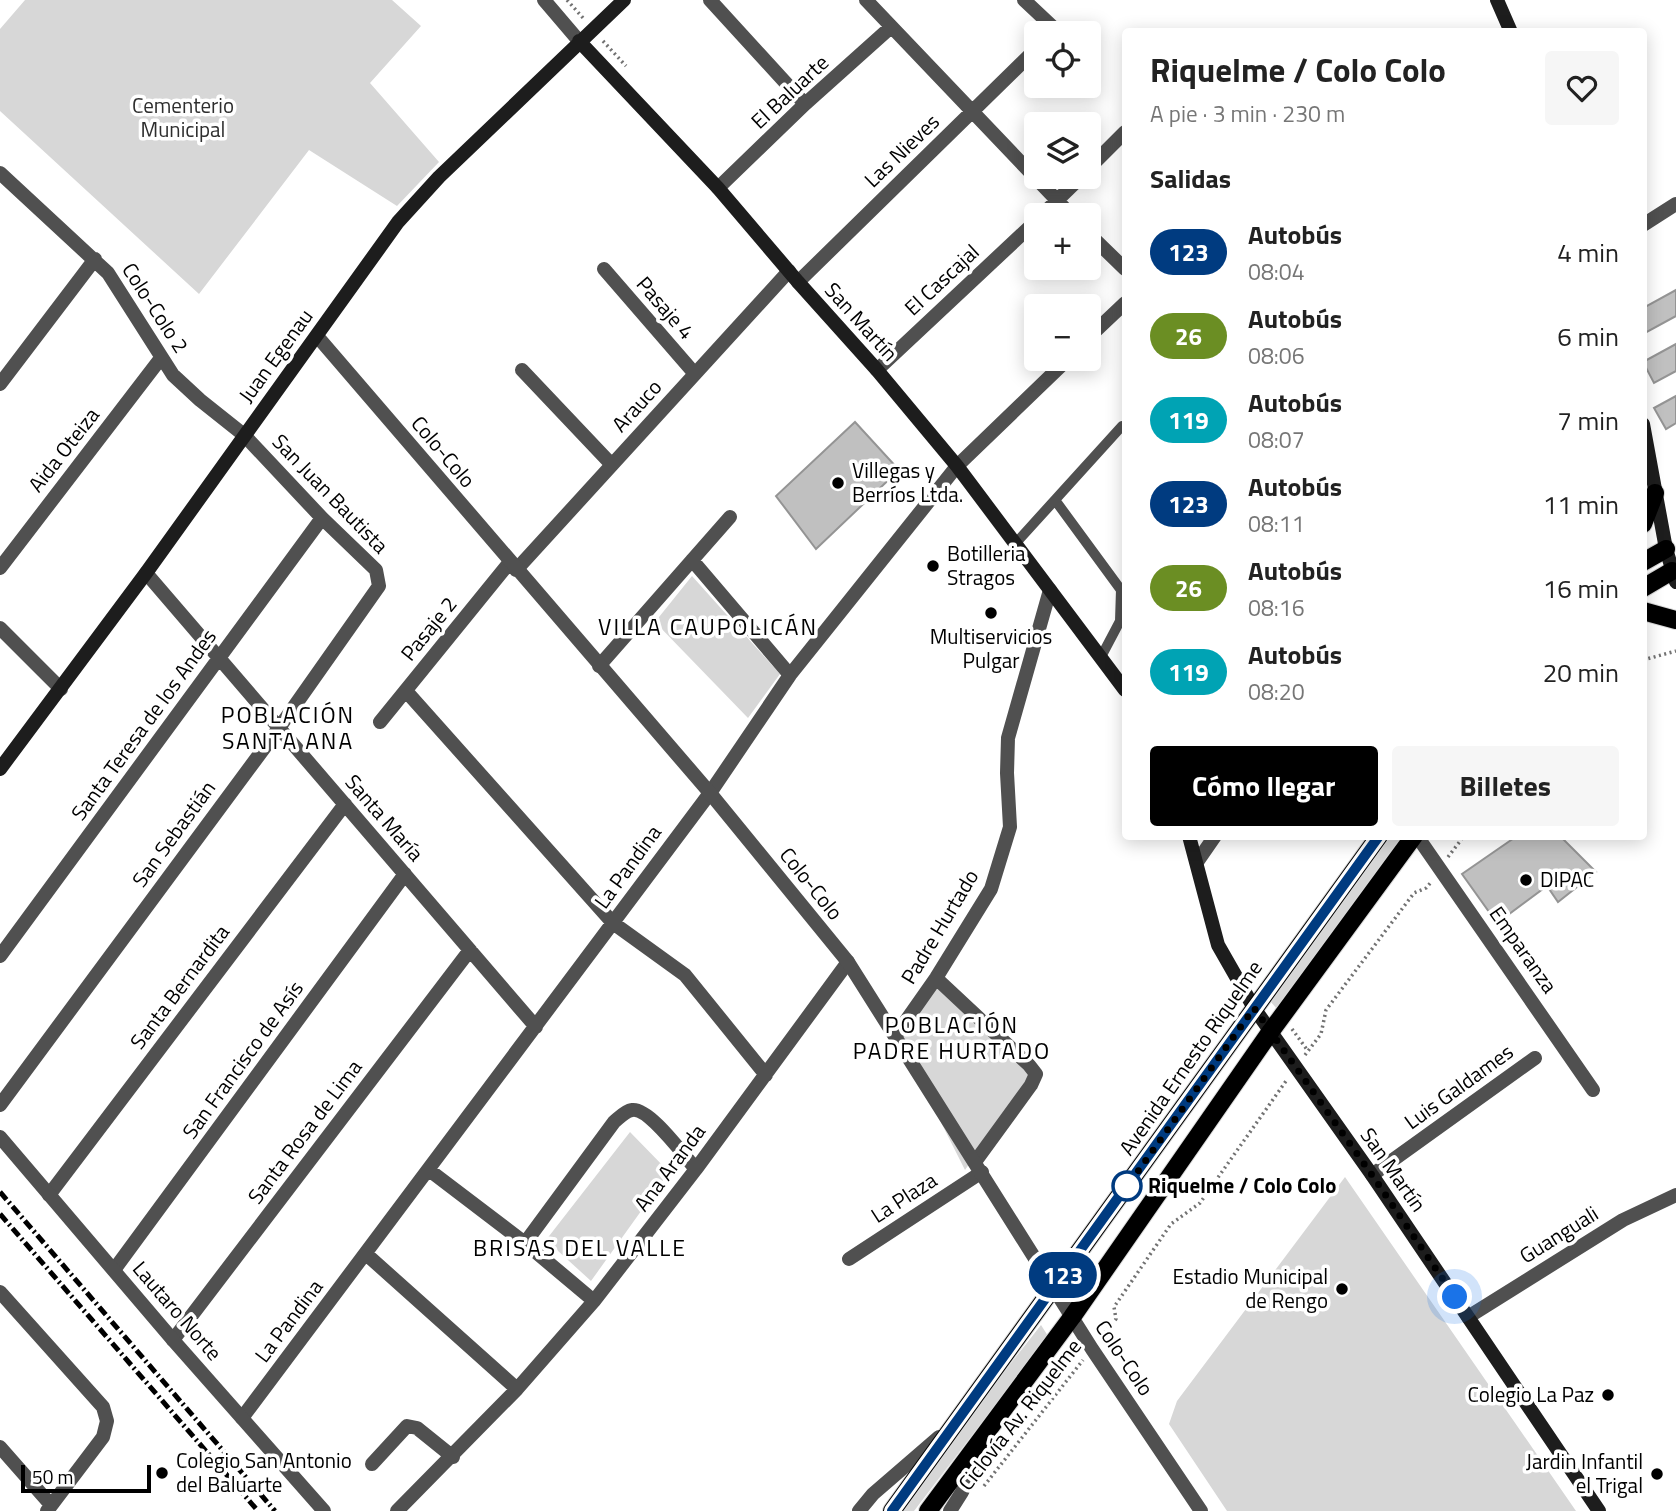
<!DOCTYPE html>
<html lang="es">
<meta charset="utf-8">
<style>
:root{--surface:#fff;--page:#f6f6f6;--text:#222;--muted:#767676;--accent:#000}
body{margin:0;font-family:"Titillium Web",sans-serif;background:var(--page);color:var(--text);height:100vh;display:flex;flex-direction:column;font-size:26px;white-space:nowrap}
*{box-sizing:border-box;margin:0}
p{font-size:23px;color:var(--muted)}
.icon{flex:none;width:38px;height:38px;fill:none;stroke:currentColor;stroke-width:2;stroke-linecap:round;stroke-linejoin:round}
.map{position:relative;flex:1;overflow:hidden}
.sheet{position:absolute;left:1122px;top:28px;width:525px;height:812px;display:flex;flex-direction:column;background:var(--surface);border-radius:7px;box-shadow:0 4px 18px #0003}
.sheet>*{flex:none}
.badge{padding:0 14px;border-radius:23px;font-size:24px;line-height:46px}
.buttons{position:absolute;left:1024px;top:21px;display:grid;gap:14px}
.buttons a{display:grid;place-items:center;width:77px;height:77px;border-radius:7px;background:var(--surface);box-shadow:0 4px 18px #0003;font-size:35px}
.scale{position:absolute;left:21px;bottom:18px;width:130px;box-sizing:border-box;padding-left:7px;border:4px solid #000;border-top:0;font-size:19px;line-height:24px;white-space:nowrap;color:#000;-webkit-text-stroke:5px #fff;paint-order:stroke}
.you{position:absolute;width:35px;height:35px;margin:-18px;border:5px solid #fff;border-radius:50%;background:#1a73e8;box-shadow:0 0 0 10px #1a73e833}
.map>.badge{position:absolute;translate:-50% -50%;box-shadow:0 0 0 4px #fff}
h2{padding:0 28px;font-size:26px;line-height:63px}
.round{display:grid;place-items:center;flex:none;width:74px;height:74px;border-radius:7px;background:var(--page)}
.head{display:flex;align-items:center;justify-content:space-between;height:119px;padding:0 28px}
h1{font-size:33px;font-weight:700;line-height:52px}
.action{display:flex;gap:14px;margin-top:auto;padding:14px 28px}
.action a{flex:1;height:80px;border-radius:7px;background:var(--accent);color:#fff;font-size:28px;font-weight:700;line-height:80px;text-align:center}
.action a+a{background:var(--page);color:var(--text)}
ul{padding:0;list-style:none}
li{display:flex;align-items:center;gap:21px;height:84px;padding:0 28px}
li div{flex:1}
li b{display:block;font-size:26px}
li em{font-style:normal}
li .badge{min-width:77px;font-weight:700;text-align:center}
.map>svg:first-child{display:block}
</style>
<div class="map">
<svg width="1676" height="1511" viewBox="0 0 1676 1511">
<rect width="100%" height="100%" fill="#fff"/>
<path fill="#d7d7d7" d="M25,0H392L421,26L370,83L439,162L397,206L309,150L199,294L0,111V29Z
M692,576L780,674L748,718L655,622Z
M1390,837H1405L1277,1009L1270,1001Z
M935,985L1030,1075L965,1170L899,1039Z
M630,1132L669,1172L591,1281L546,1240Z
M1345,1177L1576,1511H1227L1169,1424L1177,1401Z
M1041,1325L1048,1336L914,1511H898L940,1453Z"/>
<path fill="#c0c0c0" stroke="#949494" stroke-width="2" d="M1676,290V316L1645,333L1643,330V308Z
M1676,344V371L1654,383L1643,362Z
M1676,396V423L1666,429L1654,408Z
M855,422L899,470L816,549L776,496Z
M1517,836H1560L1596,872L1558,902L1547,886L1497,923L1462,874Z"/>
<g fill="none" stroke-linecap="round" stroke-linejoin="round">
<defs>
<path id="primary" d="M1643,524L1655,493
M1643,562L1666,549
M1643,588L1672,571
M1643,611L1676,620
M892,1511L1379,836
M928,1511L1072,1317L1271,1031L1414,836"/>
</defs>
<use href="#primary" stroke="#dbdbdb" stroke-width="20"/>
<path stroke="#727272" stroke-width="3.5" stroke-dasharray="2 3.5" stroke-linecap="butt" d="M567,0L584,19
M603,41L626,66
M1643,660L1676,651
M1448,857L1464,836
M1292,1029L1308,1051
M1305,1055L1321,1034L1326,1010L1414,893L1426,888L1432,881
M1101,1337L1116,1319L1114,1307L1171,1224L1200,1203L1286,1081
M984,1486L1083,1360"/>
<path stroke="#505050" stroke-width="10" d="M1055,500L1121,590L1120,621L1101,657
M1015,544L1122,426"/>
<path stroke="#505050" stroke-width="14" d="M710,0L805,104
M866,0L1071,215
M1024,0L1056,30L1052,33
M1088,169L1125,132
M0,173L108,273L173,375L200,400L244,435L322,518L376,570L379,586L279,728L0,1105
M718,188L805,104L891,27
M1042,215L1081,177
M1643,225L1676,204
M1088,233L1125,269
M604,269L695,374
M798,282L1036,49
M1088,338L1125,303
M522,370L612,465
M877,370L1036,221
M0,384L95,259
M692,560L790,675
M0,568L161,358
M516,570L789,271
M146,573L536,1027
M0,628L61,689
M599,666L730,517
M406,691L613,923L685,975L766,1075
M380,722L510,562
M1417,836L1593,1090
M1197,862L1215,836
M0,956L322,518
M936,978L1029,1065L1036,1074L1031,1085L975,1162
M896,1035L936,978L991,889L1010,827L1007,773L1008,738L1050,590
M429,1170L525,1243L594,1301
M1372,1175L1535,1058
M49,1195L345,804
M525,1243L614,1122C619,1118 625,1111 632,1110C649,1107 684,1156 696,1169
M366,1254L517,1389
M849,1259L982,1172
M114,1270L405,874
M0,1292L103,1407L107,1421L103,1437L47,1511
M173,1340L470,950
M242,1418L710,793L790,675L957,466L1068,359
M0,1447L51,1505
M372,1464L407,1426L417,1428L453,1457
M397,1511L517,1389L594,1301L696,1169L848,962
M859,1511L873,1494L939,1437
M950,1511L962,1492L987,1441"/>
<path stroke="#505050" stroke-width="14" d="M544,0L579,41
M317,336L710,793L848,962L1092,1349L1201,1511
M0,1137L173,1340L324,1511
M1468,1317L1623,1220L1676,1195"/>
<path stroke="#1d1d1d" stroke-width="14" d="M1497,0L1511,32
M579,41L718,188L798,282L877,370L957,466L1125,690
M1643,424L1666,549L1676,582
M0,769L146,573L398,222L439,177L624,0
M1189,836L1218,945L1254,1008L1372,1175L1599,1511"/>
<use href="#primary" stroke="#000" stroke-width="18"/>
<path stroke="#000" stroke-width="5" stroke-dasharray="10 3.5 2 3.5" stroke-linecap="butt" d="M0,1192L275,1511
M0,1214L258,1511"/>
</g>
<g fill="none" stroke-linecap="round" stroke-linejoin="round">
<defs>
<path id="line" d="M892,1511L1379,836"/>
</defs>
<use href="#line" stroke="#fff" stroke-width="16"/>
<use href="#line" stroke="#003b80" stroke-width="10"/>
<path stroke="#000" stroke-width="7" stroke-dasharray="0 12.6" d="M1127,1186L1122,1194L1254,1008L1372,1175L1455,1297"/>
</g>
<g fill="#000" stroke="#fff" stroke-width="2.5">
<circle cx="838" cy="483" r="7"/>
<circle cx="933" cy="566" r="7"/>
<circle cx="991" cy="613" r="7"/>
<circle cx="1526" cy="880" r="7"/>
<circle cx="1342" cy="1289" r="7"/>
<circle cx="1608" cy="1395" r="7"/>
<circle cx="162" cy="1473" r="7"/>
<circle cx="1657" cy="1474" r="7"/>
</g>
<circle fill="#fff" stroke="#003b80" stroke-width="3.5" cx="1127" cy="1186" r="14"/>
<g text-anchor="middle" stroke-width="7" stroke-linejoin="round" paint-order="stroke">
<g font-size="21" fill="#000" stroke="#fff">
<text transform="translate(790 92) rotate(-43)" y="7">El Baluarte</text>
<text transform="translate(902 151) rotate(-44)" y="7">Las Nieves</text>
<text transform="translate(942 280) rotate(-43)" y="7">El Cascajal</text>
<text transform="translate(155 308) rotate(57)" y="7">Colo-Colo 2</text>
<text transform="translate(665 308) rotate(49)" y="7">Pasaje 4</text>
<text transform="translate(861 322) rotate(48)" y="7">San Martín</text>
<text transform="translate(276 356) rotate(-54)" y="7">Juan Egenau</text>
<text transform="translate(637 406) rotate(-48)" y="7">Arauco</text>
<text transform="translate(64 450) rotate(-52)" y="7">Aida Oteiza</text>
<text transform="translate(443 452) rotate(50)" y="7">Colo-Colo</text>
<text transform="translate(330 494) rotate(46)" y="7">San Juan Bautista</text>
<text transform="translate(429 629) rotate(-51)" y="7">Pasaje 2</text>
<text transform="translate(144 725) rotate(-54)" y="7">Santa Teresa de los Andes</text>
<text transform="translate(384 818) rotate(49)" y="7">Santa María</text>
<text transform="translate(174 834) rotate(-54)" y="7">San Sebastián</text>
<text transform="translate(628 867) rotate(-54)" y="7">La Pandina</text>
<text transform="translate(811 884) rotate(51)" y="7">Colo-Colo</text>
<text transform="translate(940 927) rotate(-59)" y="7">Padre Hurtado</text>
<text transform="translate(1523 950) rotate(55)" y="7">Emparanza</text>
<text transform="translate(180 987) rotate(-53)" y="7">Santa Bernardita</text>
<text transform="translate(1191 1058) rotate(-55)" y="7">Avenida Ernesto Riquelme</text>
<text transform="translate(243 1060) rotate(-54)" y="7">San Francisco de Asís</text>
<text transform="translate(1459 1087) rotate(-36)" y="7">Luis Galdames</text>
<text transform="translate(305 1132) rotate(-53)" y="7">Santa Rosa de Lima</text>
<text transform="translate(670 1168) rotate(-53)" y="7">Ana Aranda</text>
<text transform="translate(1393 1170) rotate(55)" y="7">San Martín</text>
<text transform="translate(904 1198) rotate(-33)" y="7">La Plaza</text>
<text transform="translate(1559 1235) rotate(-32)" y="7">Guanguali</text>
<text transform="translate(177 1311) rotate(49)" y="7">Lautaro Norte</text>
<text transform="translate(289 1321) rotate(-53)" y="7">La Pandina</text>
<text transform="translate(1124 1358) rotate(56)" y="7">Colo-Colo</text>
<text transform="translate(1020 1415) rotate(-52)" y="7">Ciclovía Av. Riquelme</text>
</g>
<g font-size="21" fill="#2e2e2e" stroke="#fff">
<text x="183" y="113">Cementerio<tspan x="183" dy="24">Municipal</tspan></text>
</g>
<g font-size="21" fill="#000" stroke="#fff" text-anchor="start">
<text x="852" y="478">Villegas y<tspan x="852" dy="24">Berríos Ltda.</tspan></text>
<text x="947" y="561">Botilleria<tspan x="947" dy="24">Stragos</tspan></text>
<text x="991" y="644" text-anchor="middle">Multiservicios<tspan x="991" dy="24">Pulgar</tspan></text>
<text x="1540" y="887">DIPAC</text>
<text x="1328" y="1284" text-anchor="end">Estadio Municipal<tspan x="1328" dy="24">de Rengo</tspan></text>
<text x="1594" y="1402" text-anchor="end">Colegio La Paz</text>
<text x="176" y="1468">Colegio San Antonio<tspan x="176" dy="24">del Baluarte</tspan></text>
<text x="1643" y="1469" text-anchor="end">Jardin Infantil<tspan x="1643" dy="24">el Trigal</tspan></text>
</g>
<g font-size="21" font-weight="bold" fill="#000" stroke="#fff" text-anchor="start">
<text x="1148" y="1193">Riquelme / Colo Colo</text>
</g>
<g font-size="23" letter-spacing="2" fill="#000" stroke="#fff">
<text x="708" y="635">VILLA CAUPOLICÁN</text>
<text x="288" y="723">POBLACIÓN<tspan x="288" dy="26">SANTA ANA</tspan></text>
<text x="952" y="1033">POBLACIÓN<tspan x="952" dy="26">PADRE HURTADO</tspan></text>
<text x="580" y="1256">BRISAS DEL VALLE</text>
</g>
</g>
</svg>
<div class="buttons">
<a><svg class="icon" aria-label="locate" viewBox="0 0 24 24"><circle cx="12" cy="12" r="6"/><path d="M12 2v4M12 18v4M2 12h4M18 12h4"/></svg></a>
<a><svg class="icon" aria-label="layers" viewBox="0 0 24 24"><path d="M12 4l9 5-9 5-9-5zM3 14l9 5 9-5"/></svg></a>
<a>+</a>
<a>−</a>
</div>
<div class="scale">50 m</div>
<div class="you" style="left:1455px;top:1297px"></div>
<b class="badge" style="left:1063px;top:1275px;background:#003b80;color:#fff">123</b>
<section class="sheet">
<div class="head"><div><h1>Riquelme / Colo Colo</h1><p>A pie · 3 min · 230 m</p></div><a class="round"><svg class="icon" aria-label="heart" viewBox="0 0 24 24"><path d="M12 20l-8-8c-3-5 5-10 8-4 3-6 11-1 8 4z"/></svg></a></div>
<h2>Salidas</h2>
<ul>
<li><span class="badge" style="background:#003b80;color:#fff">123</span><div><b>Autobús</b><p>08:04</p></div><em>4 min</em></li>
<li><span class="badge" style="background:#6b8e23;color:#fff">26</span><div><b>Autobús</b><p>08:06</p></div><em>6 min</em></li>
<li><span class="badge" style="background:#00a3b4;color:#fff">119</span><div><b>Autobús</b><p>08:07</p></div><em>7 min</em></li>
<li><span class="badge" style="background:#003b80;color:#fff">123</span><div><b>Autobús</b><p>08:11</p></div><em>11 min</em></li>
<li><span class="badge" style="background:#6b8e23;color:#fff">26</span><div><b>Autobús</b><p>08:16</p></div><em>16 min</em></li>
<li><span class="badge" style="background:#00a3b4;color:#fff">119</span><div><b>Autobús</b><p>08:20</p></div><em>20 min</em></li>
</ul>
<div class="action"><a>Cómo llegar</a><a>Billetes</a></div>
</section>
</div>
